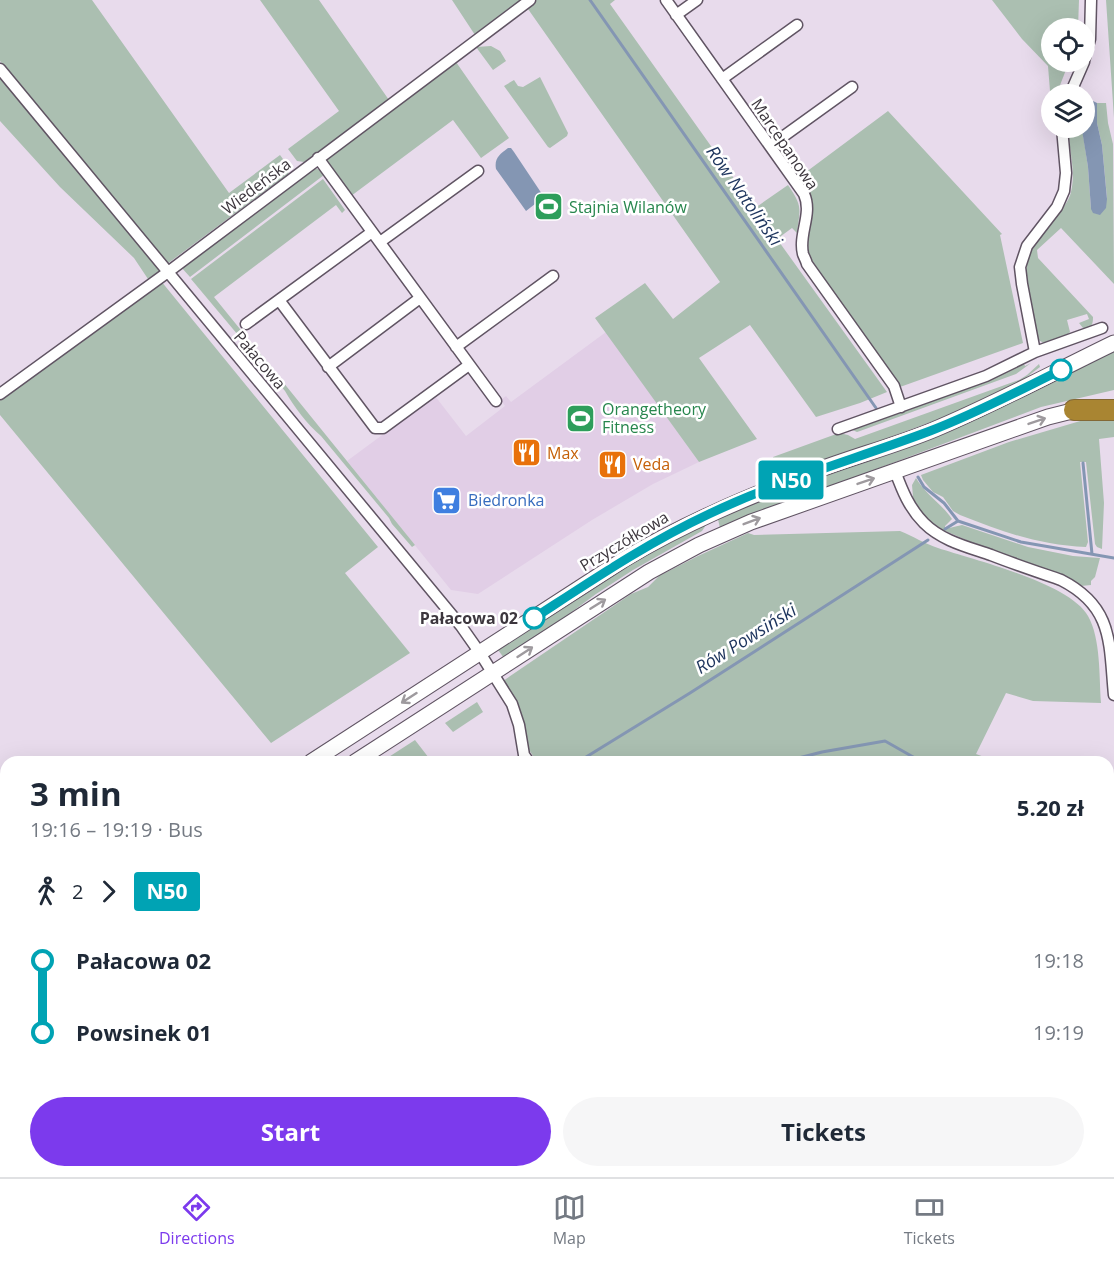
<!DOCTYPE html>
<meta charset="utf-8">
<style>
:root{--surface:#fff;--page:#f6f6f7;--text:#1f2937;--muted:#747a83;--line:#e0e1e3;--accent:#7c3aed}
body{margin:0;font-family:"Open Sans",sans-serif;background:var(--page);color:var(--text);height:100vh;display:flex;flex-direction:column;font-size:22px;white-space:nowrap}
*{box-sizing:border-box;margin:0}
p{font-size:20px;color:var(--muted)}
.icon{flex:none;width:33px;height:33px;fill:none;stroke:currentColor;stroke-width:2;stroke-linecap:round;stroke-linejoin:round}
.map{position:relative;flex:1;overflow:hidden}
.side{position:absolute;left:0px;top:756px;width:1114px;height:422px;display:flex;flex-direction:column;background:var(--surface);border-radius:18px 18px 0 0;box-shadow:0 6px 24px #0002}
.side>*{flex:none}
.badge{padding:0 12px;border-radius:4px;font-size:21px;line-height:39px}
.buttons{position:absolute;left:1041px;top:18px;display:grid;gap:12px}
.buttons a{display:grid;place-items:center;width:54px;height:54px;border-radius:50%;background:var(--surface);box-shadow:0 6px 24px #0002;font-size:30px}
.map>.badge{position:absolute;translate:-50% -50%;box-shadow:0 0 0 3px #fff}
.legs{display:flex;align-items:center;gap:9px;height:66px;padding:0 30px;font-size:20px}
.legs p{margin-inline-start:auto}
.headline{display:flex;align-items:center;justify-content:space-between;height:102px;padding:0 30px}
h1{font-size:33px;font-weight:700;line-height:45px}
.cta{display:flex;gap:12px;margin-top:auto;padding:12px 30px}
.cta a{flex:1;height:69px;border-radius:36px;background:var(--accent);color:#fff;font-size:24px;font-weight:700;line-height:69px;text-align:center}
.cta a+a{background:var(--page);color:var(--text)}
ul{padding:0 30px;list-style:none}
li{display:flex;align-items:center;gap:21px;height:72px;font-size:22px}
li i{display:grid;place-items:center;width:9px;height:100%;margin:0 8px;background:currentColor}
li i::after{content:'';width:15px;height:15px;margin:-8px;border:4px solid;border-radius:50%;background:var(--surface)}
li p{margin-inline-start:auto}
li:first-child i{background:linear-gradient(#0000 50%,currentColor 0)}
li:last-child i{background:linear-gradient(currentColor 50%,#0000 0)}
.tab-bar{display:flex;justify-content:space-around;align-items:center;height:84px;border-top:2px solid var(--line);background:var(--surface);font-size:16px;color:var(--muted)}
.tab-bar a{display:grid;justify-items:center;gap:3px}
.tab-bar .active{color:var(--accent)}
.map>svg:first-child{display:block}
</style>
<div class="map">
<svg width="1114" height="1177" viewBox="0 0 1114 1177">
<rect width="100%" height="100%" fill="#e8dbec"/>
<path fill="#e1cee6" d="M606,332L699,462L653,484L592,520L478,594L451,590L347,461L435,396L466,436L505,406L501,400L506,396L511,402Z
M1109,1088L1114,1091V1177H850L846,1172H1108Z
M649,1172H722L715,1177H653Z"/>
<path fill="#abbfb1" d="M0,0H92L229,193L280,155C284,161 291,167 288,174L167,264L0,61Z
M260,0H319L389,100L304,162L297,161L288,149L339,111Z
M452,0H521L475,35Z
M537,0H615L610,4L755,208L788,185C803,207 800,208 797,233L792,228L777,239L887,392L860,403L816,417L750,325L699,358L757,439L699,462L595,318L645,283L673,319L720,282L528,9L530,5Z
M992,0H1079L1078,28H1052V62H1069L1057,93L1050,91L1048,66L1022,39Z
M1106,0H1114V121V118Z
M491,46L500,51L506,61L493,70L476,47Z
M456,62L509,138L481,158L453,120L351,196L326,161L328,157Z
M0,76L161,270L148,279L134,258L60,187L0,121Z
M540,77L568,133L567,136L550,148L548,147L504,86L514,80L518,86L523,87Z
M1097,103H1106L1108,123L1113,144L1114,284L1061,228L1037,250L1038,258L1093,317C1093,324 1092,326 1086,330L1083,328L1079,323L1089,319L1087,314L1067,320L1070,332C1066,337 1053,343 1046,343C1035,342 1034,330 1033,321C1028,298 1020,272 1032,249C1037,238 1047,229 1054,219C1060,211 1069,202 1071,192C1076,171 1069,149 1068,128H1082L1088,167L1091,209L1107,198L1102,145L1097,123Z
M888,111L1002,234L1000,235L1023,343L900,387L808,255L806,247L812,211L798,178Z
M311,169H318L324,175L190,277L181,267Z
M323,179L345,210L342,213L336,205L214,297L415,545L412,547L392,524L389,518L321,436C307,424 294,407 285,391L191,279Z
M161,281L378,547L345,573L410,653L271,743L0,415V399Z
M1114,351V390L1041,407L720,528L717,515Z
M1023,362L1025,366L1031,363L1016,374L860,431L857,432L850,429Z
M1039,364L1040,367L1020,382L950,415L774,480L773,457L839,433L848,435L855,439L1019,380L1027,375Z
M1114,415V437L1099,439L1104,503L1102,549L1097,547L1095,544L1086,462H1080L1088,542L1086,547C1039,545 1003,532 960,515L953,511L943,497L933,492L923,480L921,475L1009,442L1087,419Z
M916,478C925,494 941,503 952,519L945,526V529L962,525L1028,547L1073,556L1100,558L1095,577L1091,581V585L1081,586L1053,572L978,545L936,527L927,520L919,509L913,497L912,485Z
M704,524L706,525L702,531L633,570L596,594L546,631L504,658L498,650L626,565Z
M900,531C913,536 925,544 938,548C974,560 1070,583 1088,616C1101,639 1099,677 1101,703L1033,701L1006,693L976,754L998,762H537L524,742L503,681L631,594L648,587L659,576L698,556L748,533L754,535Z
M477,702L483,712L453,732L445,723Z
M415,740L432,762H381Z
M1109,817L1112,819L1113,830L1110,842L1114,848V1091L1108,1088Z
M6,1010V1172H539L534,1177H0V1014Z
M544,1172H649L653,1177H549Z
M735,1172H827L831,1177H728Z"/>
<path fill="#8496b3" d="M1093,101L1097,103V123L1102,145L1107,199L1106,208L1100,215L1093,213L1091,209L1088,167L1082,130L1086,129L1087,114L1090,103Z
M508,148H511L514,152L544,197L526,211L496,169C494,158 500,154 508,148Z"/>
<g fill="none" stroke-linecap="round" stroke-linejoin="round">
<path stroke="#8496b3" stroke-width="3" d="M590,0L876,408
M1083,463L1092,554
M918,477L924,487L944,503L958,521L1021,542L1114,558
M945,529L958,521
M578,762L690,693L928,540
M783,762L822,752L885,741L922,762
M1108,838L1114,840
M1108,1078L1114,1081
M47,1177L50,1172
M115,1177L120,1172
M387,1177L390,1172
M528,1177L533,1172"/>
<defs>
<path id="street" d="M666,0L804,194C813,214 798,234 803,254C804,257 806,260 807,264L894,386L901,407
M676,15L697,0
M1084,61L1090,39L1091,0
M0,69L461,626L480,653L512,704L519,725L524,755L529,762
M722,79L797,25
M1070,94L1084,62
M770,146L852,87
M318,158L496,401
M380,242L478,171
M279,300L375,428H383L469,365
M246,324L372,232
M456,347L553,276
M1035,352L1022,284L1020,267L1027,246L1057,207L1064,191L1066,173L1062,128
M328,367L420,298
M0,394L168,272L530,0
M838,429L986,376L1035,352L1102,328
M895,471C902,490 909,508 924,523C942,541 968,547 991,555C1014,564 1038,572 1061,580C1114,607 1109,644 1114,695
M835,1172L839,1177"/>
<path id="secondary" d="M311,762L623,560C683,524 747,497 813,472C852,457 894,446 933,430C995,404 1054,372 1114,343
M355,762L649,572L699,545L751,522L1048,417L1084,408
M0,963L6,959
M0,992L6,988"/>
<path id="highway" d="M1074,410H1114"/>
</defs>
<use href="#street" stroke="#605463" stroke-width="13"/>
<use href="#secondary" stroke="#605463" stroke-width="17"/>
<use href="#highway" stroke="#836936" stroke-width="22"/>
<use href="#street" stroke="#fff" stroke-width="10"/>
<use href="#secondary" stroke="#fff" stroke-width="15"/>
<use href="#highway" stroke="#a98532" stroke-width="20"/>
</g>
<defs><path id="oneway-shaft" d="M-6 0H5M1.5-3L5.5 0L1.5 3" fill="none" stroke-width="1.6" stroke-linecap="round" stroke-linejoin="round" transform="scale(1.5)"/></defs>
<g stroke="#9e9a9e">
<use href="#oneway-shaft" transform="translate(1037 421) rotate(-19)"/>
<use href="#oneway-shaft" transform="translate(866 481) rotate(-19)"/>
<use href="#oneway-shaft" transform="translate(752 521) rotate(-21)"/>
<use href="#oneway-shaft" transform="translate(598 604) rotate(-32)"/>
<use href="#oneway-shaft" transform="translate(525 652) rotate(-33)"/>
<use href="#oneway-shaft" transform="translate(409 698) rotate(147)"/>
</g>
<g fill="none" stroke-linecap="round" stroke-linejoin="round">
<defs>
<path id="line-1" d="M534,618C591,581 647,543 709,514C780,480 856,459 930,431C975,414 1018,391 1061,370"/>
</defs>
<use href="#line-1" stroke="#fff" stroke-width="14"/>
<use href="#line-1" stroke="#00a3b4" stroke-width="9"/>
</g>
<defs>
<symbol id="stadium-square" viewBox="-11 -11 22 22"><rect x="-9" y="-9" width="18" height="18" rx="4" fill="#2e9e5b" stroke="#fff"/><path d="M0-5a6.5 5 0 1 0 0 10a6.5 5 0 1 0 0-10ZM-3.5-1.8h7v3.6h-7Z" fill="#fff"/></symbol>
<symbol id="restaurant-square" viewBox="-11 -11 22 22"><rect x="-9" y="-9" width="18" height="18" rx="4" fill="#e8710a" stroke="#fff"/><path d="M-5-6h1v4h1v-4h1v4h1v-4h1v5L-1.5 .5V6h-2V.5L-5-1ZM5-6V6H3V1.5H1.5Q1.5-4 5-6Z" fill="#fff"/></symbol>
<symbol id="supermarket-square" viewBox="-11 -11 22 22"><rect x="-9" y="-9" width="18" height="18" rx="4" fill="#3f7fe0" stroke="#fff"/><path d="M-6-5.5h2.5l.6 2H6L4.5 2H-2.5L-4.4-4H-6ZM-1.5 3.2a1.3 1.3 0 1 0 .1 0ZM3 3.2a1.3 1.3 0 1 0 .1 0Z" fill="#fff"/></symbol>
</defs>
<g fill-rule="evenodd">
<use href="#stadium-square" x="532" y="190" width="33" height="33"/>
<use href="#stadium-square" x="564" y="402" width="33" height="33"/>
<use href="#restaurant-square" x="510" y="436" width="33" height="33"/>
<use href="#restaurant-square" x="596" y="448" width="33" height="33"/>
<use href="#supermarket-square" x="430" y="484" width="33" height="33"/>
</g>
<g fill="#fff" stroke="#00a3b4" stroke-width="3">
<circle cx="1061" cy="370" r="10"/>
<circle cx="534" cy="618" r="10"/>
</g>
<g text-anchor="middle" stroke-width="5" stroke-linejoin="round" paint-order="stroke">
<g font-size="16" fill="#3c363d" stroke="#fff">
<text transform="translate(785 144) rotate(56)" y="6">Marcepanowa</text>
<text transform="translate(256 186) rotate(-37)" y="6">Wiedeńska</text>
<text transform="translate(260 360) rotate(50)" y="6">Pałacowa</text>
<text transform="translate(624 541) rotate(-31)" y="6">Przyczółkowa</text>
</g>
<g font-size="16" fill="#27864d" stroke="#fff" text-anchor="start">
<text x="569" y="213">Stajnia Wilanów</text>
<text x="602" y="415">Orangetheory<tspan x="602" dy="18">Fitness</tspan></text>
</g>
<g font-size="16" fill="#c56008" stroke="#fff" text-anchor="start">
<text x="547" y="459">Max</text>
<text x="633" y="470">Veda</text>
</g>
<g font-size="16" fill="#366cbe" stroke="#fff" text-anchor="start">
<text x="468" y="506">Biedronka</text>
</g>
<g font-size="16" font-weight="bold" fill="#3c363d" stroke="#fff" text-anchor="end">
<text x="518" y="624">Pałacowa 02</text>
</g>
<g font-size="18" font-style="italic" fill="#1d345d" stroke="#fff">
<text transform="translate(744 196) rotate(55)" y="6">Rów Natoliński</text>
<text transform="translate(746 639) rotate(-32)" y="6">Rów Powsiński</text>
</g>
</g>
</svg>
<div class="buttons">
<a><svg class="icon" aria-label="locate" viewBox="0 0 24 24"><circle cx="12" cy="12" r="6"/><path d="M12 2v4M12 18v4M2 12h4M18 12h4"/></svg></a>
<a><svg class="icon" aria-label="layers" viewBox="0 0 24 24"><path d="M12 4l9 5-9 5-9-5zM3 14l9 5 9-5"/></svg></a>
</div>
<b class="badge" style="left:791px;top:480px;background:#00a3b4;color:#fff">N50</b>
<section class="side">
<div class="headline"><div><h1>3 min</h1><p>19:16 – 19:19 · Bus</p></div><b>5.20 zł</b></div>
<div class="legs"><svg class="icon" aria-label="walk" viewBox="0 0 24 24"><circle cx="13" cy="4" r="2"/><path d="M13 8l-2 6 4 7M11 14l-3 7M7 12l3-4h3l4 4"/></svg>2<svg class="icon" aria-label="forward" viewBox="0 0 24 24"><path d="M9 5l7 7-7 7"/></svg><b class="badge" style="background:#00a3b4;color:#fff">N50</b></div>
<ul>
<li><i style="color:#00a3b4"></i><b>Pałacowa 02</b><p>19:18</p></li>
<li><i style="color:#00a3b4"></i><b>Powsinek 01</b><p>19:19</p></li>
</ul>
<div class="cta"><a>Start</a><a>Tickets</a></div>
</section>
</div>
<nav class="tab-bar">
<a class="active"><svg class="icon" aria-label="directions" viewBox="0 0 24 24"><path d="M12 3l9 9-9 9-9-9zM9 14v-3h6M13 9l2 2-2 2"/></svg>Directions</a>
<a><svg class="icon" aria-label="map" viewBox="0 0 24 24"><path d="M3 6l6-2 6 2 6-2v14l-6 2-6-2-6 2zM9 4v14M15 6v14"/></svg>Map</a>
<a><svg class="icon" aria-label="tickets" viewBox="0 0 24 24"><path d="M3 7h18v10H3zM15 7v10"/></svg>Tickets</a>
</nav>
